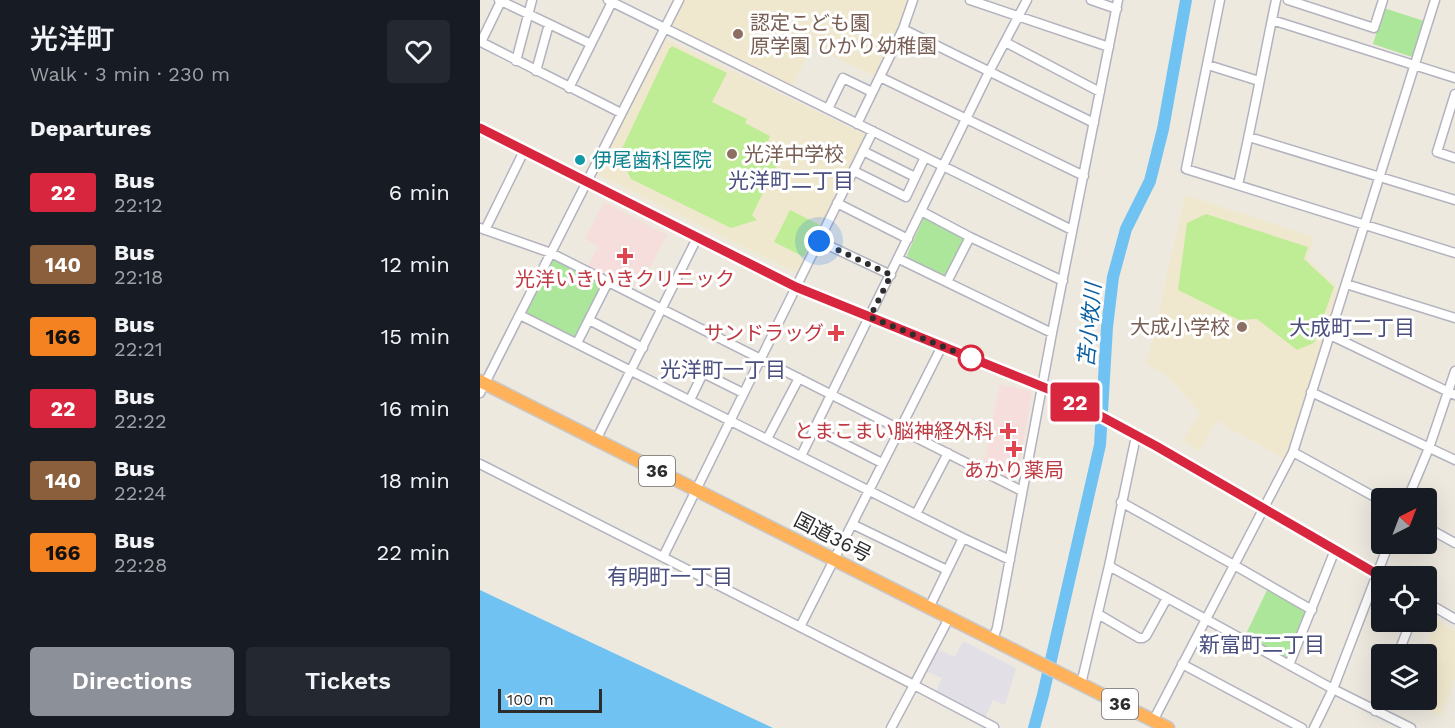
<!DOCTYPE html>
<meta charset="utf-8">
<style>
:root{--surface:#171b24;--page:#242831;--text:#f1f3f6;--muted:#9ea1a6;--accent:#8c9099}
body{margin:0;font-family:"Work Sans","Noto Sans JP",sans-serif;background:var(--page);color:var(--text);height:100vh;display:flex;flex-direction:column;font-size:22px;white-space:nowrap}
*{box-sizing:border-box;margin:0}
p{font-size:20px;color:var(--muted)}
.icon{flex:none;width:33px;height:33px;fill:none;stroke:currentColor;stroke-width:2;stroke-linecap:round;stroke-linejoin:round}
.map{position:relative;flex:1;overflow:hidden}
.details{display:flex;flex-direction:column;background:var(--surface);width:480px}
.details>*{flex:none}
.badge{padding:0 12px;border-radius:4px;font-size:21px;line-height:39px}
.needle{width:39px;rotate:42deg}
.buttons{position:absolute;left:891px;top:488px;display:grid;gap:12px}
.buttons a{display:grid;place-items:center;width:66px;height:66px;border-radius:6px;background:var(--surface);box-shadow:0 6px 24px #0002;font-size:30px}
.scale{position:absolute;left:18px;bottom:15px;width:104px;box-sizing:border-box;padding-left:6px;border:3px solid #2d2d2d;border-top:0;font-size:16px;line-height:21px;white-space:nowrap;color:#2d2d2d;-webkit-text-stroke:4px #fff;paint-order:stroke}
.you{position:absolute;width:30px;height:30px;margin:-15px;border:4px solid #fff;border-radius:50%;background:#1a73e8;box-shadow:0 0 0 9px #1a73e833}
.map>.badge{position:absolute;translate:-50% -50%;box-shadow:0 0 0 3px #fff}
h2{padding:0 30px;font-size:22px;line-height:54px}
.round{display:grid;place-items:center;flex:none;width:63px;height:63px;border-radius:6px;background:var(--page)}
.overview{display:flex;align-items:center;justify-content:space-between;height:102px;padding:0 30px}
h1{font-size:28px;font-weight:600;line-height:45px}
.button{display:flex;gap:12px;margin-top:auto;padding:12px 30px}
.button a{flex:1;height:69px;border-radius:6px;background:var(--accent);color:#fff;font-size:24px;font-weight:600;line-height:69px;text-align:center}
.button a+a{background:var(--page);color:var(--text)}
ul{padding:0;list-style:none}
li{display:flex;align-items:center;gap:18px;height:72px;padding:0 30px}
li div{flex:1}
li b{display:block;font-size:22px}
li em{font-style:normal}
li .badge{min-width:66px;font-weight:700;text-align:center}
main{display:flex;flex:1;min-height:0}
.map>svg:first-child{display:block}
</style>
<main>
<section class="details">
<div class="overview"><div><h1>光洋町</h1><p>Walk · 3 min · 230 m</p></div><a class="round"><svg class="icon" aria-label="heart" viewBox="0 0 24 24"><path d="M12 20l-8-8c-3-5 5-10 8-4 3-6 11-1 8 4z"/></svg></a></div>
<h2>Departures</h2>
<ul>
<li><span class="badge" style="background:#d7263d;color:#fff">22</span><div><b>Bus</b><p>22:12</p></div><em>6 min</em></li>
<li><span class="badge" style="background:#8b5e3c;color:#fff">140</span><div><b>Bus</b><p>22:18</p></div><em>12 min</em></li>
<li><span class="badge" style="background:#f58220;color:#111">166</span><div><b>Bus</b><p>22:21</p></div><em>15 min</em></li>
<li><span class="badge" style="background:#d7263d;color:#fff">22</span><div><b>Bus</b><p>22:22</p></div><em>16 min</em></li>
<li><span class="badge" style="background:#8b5e3c;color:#fff">140</span><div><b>Bus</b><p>22:24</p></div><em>18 min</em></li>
<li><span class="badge" style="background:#f58220;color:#111">166</span><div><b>Bus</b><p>22:28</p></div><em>22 min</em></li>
</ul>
<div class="button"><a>Directions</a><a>Tickets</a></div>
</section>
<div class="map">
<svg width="975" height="728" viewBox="0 0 975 728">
<rect width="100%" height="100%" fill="#eee9df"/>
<path fill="#e2dfe7" d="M483,641L536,668L525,705L513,700L505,718L456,692L462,678L445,671L457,649L475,657Z"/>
<path fill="#f0e8ce" d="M201,0H428L419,29L396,77L332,46L312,87L189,24Z
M184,38L386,135L318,274L117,174Z
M705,195L834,237L828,259L860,290L809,450L804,459L737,421L719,451L702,441L720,413L687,376L667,364Z
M957,620L975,631V679L961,717L925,699H946V654H943Z"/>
<path fill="#f5dedc" d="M124,202L187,235L170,268L164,266L152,290L107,268L118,246L105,239Z
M520,384L550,391L552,395L536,481L534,482L503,466Z"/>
<path fill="#ace69a" d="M904,8L944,21L932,57L893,44Z
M446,218L486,238L466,278L428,259L427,255L443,219Z
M75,260L121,283L123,286L98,336L94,338L48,314L47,311L72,261Z
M789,589L825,610L826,613L809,658L805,660L768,638L766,634L787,590Z"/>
<path fill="#bfed96" d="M192,46L247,73L232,102L267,119L265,123L290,136L287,145L303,153L272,215L277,220L251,228L151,179L139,155L189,49Z
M310,210L340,225L324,257L294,242Z
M726,214L828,247L824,259L854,287L834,343L817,350L777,319L759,320L698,290L707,223Z"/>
<path fill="#70c2f2" d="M0,590L293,728H0Z"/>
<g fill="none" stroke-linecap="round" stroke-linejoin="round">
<path stroke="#70c2f2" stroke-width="12" d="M554,728L563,695L620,445L627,327L633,277L646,229L670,181L683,129L706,0"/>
<defs>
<path id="minor" d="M19,0L111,44
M128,0L592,230
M490,0L629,47
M611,0L637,9
M740,0L706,169L975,253
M808,0L894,28L903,0
M21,1L1,42L141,113
M792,20L975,78
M423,29L614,123
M525,42L620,92
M36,61L52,0
M728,65L779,81
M56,71L69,24
M400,77L604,176
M89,88L132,2
M975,94L957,152L975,158
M348,109L363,78L392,92
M377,124L423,29L433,0
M0,128L316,287L578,393L676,446L902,577
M769,137L975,200
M383,151L435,177
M374,171L426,197L445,157
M758,185C772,124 783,62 796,0
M357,203L428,239
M441,211L490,237L583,281
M0,228L71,253L542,491
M5,230L44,151
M339,241L411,275
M419,259L572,333
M467,282L490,237
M866,284L975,318
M40,315L483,538L530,560
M109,320L163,348
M850,335L975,395
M97,343L128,282
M831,392L975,460
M0,393L199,0
M210,400L223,373L263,393
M335,429L402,463
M287,439L319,378
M116,440L217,238
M813,452L902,501
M321,456L509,72L547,0
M0,464L434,685L469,618
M928,498L949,448L975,371
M641,502L754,565L832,610
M436,514L468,453
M372,524L467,570
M946,527L975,543
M183,557L393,131
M629,566L853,689L931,728
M946,602L975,619
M449,608L483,538
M618,614L659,638H663L666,636L687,598
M320,627L462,346
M513,639L517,628L572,333L638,0
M918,654L931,621
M702,664L822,728
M809,665L855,550
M601,684L629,566L656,436
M895,711L902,695
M673,721L813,452L955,0
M411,728L434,685L514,727
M834,728L853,689L909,543"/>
<path id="highway" d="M0,381L688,728"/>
</defs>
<use href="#minor" stroke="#b3b3c0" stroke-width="11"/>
<use href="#highway" stroke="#c8c8c8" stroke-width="15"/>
<use href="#minor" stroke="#fff" stroke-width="8"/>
<use href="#highway" stroke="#ffb259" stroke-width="12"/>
</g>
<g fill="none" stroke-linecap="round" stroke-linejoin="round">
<defs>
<path id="line" d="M0,128L316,287L578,393L676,446L902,577"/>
</defs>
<use href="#line" stroke="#fff" stroke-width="14"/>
<use href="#line" stroke="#d7263d" stroke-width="9"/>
<path stroke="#2d2d2d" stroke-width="6" stroke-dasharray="0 10.8" d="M339,241L411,275L390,317L491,358"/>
</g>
<g fill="#8d6e63" stroke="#fff" stroke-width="2">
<circle cx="258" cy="34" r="6"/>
<circle cx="252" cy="154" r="6"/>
<circle cx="762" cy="327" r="6"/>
</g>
<circle fill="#0f9aa8" stroke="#fff" stroke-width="2" cx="100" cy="160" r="6"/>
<g fill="#e0444e" stroke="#fff" stroke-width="2">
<path d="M142 247h6v6h6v6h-6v6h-6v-6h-6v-6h6z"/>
<path d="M353 324h6v6h6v6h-6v6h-6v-6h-6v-6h6z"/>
<path d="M525 422h6v6h6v6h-6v6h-6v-6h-6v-6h6z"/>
<path d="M531 440h6v6h6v6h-6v6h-6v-6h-6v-6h6z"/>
</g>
<circle fill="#fff" stroke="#d7263d" stroke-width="3" cx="491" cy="358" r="12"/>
<g text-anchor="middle" stroke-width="6" stroke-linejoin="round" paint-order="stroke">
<g fill="#fff" stroke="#6c6c6c" stroke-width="1.5">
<rect x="159" y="456" width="36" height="30" rx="4.5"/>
<rect x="622" y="689" width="36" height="30" rx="4.5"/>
</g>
<g font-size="18" font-weight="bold" fill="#2d2d2d">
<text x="177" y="477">36</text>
<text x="640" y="710">36</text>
</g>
<g font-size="20" fill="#785e54" stroke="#fff" text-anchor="start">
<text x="270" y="30">認定こども園<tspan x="270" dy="23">原学園 ひかり幼稚園</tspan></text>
<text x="264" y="161">光洋中学校</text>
<text x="750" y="334" text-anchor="end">大成小学校</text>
</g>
<g font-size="20" fill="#0d838f" stroke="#fff" text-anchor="start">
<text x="112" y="167">伊尾歯科医院</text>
</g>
<g font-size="20" fill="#be3a42" stroke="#fff">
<text x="145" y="286">光洋いきいきクリニック</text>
<text x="344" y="340" text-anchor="end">サンドラッグ</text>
<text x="514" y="438" text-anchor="end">とまこまい脳神経外科</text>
<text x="534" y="477">あかり薬局</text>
</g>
<g font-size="20" fill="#2d2d2d" stroke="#fff">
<text transform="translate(353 537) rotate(27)" y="7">国道36号</text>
</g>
<g font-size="21" fill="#4b4f7f" stroke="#fff">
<text x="311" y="188">光洋町二丁目</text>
<text x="872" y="335">大成町二丁目</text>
<text x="243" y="377">光洋町一丁目</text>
<text x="190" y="584">有明町一丁目</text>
<text x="782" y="652">新富町二丁目</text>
</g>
<g font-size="21" font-style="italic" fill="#0a5fa3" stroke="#fff">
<text transform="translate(610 325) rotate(-85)" y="7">苫小牧川</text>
</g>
</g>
</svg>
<div class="buttons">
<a><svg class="needle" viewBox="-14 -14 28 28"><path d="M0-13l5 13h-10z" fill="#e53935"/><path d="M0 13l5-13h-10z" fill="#9ea1a6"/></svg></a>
<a><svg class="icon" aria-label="locate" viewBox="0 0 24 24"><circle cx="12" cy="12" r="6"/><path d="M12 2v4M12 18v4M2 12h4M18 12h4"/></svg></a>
<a><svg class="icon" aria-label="layers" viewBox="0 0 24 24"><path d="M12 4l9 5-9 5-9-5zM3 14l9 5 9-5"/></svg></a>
</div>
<div class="scale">100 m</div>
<div class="you" style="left:339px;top:241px"></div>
<b class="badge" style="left:595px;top:402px;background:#d7263d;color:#fff">22</b>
</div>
</main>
